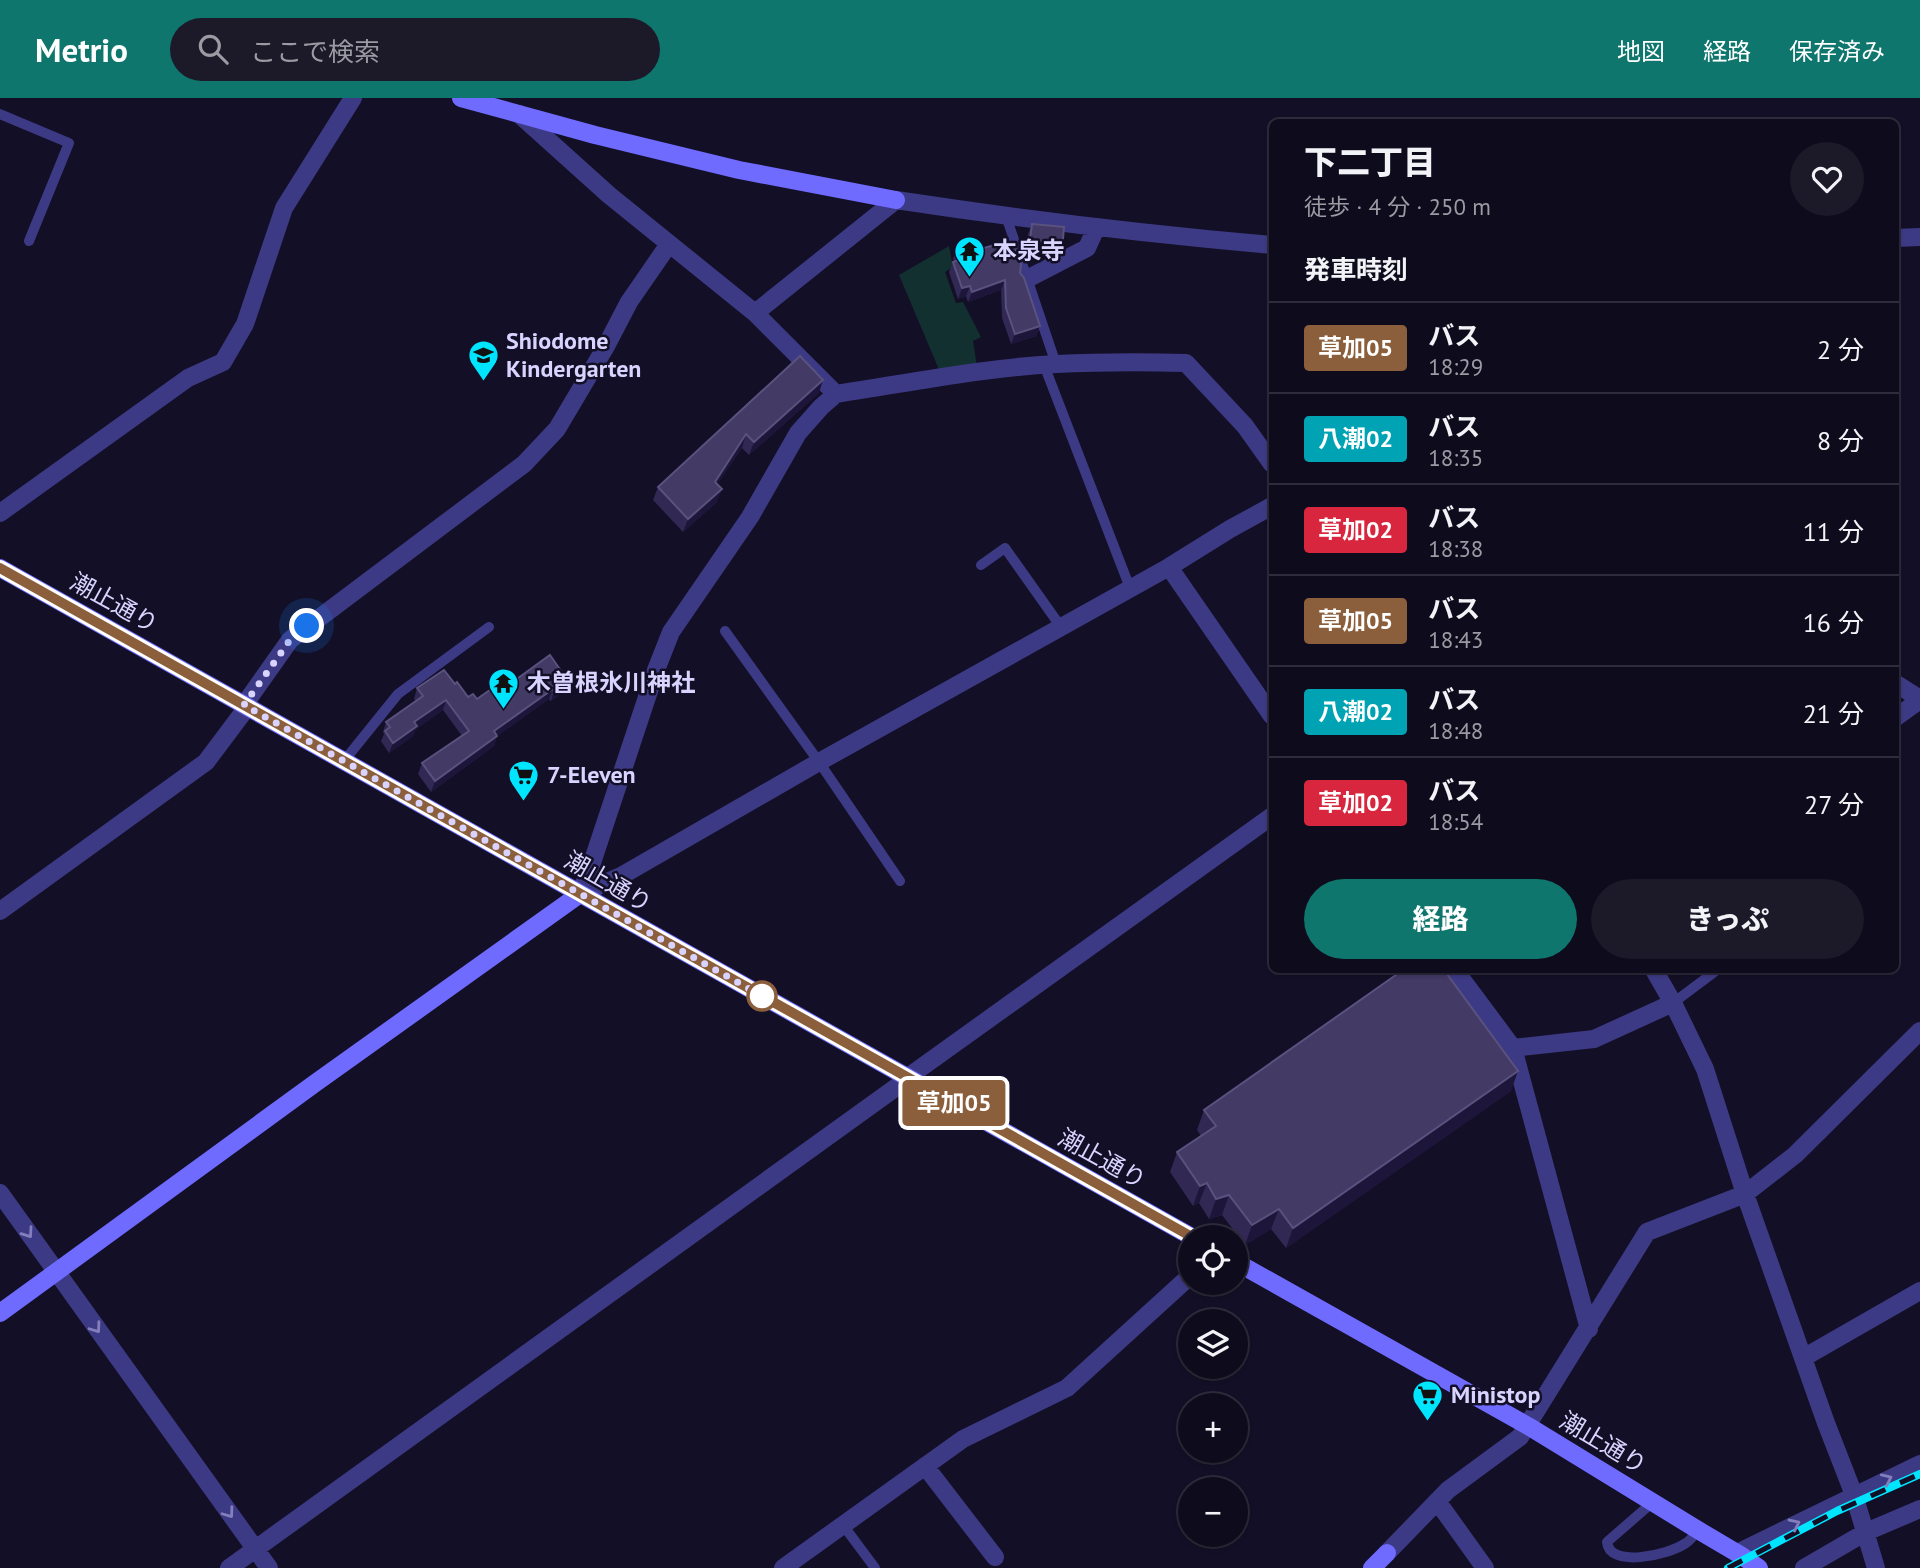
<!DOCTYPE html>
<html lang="ja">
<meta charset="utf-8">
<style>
:root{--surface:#0e0b1c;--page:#1c1929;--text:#f1f3f6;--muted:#9b9ba3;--line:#2e2b3b;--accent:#0f766e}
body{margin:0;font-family:"PT Sans","Noto Sans JP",sans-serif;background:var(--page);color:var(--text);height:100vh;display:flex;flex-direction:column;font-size:26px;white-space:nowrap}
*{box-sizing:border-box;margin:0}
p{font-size:23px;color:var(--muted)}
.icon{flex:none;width:38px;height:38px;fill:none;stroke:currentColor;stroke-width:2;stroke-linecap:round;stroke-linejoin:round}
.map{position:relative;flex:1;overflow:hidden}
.panel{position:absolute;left:1269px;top:21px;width:630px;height:854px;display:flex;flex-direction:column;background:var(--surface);border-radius:10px;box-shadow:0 2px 5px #0004,0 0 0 2px var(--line)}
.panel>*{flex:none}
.badge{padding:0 14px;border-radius:5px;font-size:24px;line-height:46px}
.buttons{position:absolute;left:1178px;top:1127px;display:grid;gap:14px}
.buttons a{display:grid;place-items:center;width:70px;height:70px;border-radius:50%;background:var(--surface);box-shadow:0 2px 5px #0004,0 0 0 2px var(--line);font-size:35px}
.you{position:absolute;width:35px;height:35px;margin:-18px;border:5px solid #fff;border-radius:50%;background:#1a73e8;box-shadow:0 0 0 10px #1a73e833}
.map>.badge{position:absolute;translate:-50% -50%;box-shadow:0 0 0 4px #fff}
h2{padding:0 35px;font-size:26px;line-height:63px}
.round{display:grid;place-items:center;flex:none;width:74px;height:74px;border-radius:37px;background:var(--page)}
.overview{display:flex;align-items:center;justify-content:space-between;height:119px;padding:0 35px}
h1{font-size:33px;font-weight:800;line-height:52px}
.button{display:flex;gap:14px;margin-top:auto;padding:14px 35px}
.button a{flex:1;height:80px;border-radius:42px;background:var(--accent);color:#fff;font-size:28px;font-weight:800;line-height:80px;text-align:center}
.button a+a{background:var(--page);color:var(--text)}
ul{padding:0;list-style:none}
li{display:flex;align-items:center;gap:21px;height:91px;padding:0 35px;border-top:2px solid var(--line)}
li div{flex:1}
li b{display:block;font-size:26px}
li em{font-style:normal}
li .badge{min-width:77px;font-weight:700;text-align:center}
header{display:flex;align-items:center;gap:42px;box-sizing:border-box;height:98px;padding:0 35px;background:var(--accent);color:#fff}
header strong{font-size:33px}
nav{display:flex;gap:38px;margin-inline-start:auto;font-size:24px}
.search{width:490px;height:63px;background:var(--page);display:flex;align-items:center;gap:18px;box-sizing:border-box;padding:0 24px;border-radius:38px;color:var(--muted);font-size:26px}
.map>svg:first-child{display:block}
</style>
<header>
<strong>Metrio</strong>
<div class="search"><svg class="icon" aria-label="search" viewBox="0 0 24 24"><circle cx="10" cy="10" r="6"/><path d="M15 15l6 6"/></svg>ここで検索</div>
<nav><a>地図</a><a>経路</a><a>保存済み</a></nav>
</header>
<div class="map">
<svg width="1920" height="1470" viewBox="0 0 1920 1470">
<rect width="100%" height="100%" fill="#130f26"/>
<path fill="#12302f" d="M949,148L953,169L945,174L956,205L963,204L981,239L973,243L977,269L940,274L899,177Z"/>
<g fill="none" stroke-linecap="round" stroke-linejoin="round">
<path stroke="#3d3a85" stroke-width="10" d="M0,16L69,45L29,143
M1006,118L1056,266
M1044,267L1130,490
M981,467L1005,450L1061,529
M725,533L819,664L900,783
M344,663L398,596L489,529
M1673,905L1717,872
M1653,1404L1607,1444C1609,1470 1667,1458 1686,1445C1691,1442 1694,1437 1698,1432
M843,1427L875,1470"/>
<path stroke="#3d3a85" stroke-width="18" d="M519,16L609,97L755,215L836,296
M1895,140L1920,139
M1027,181L1087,150L1096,130
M755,215L896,102C1021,121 1146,136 1272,147
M0,415L188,280L223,264L245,226L284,110L353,0
M1169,469L1272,618
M1895,585L1920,601
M244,607L290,542L524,366L557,331L605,250L629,204L669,146
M1895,620L1920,602
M580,796L589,774L656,572L671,534L750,419L798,335L821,309L836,296C909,285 982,270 1056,266C1099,264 1142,264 1186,265L1245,328L1272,366
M580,796L621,778L819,664L1169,469L1230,431L1272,408
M0,813L206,664L248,608
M1455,872L1513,950L1589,1231
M1654,872L1673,905L1705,971L1745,1096L1826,1325L1854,1397L1876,1470
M1513,950L1594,941L1673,905
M908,979L1272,718
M0,1095L269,1470
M1803,1260L1920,1193
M925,1368L995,1459
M1437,1403L1485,1470
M1387,1455L1448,1392L1520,1339L1647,1134L1745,1096L1795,1057L1920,933
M1737,1455L1920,1366
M229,1470L909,980
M783,1470L963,1341L1067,1290L1190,1178
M1804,1470L1866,1434L1920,1411"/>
<path stroke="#6f6bff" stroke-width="18" d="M461,0L595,37L739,72L896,102
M0,470L1192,1139
M1236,1164L1528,1328L1698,1432L1742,1458L1759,1470
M0,1215L314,986L580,796
M1372,1470L1387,1455"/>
<defs>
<path id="rail" d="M1728,1470L1837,1413L1920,1376"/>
</defs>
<use href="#rail" stroke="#00e5ff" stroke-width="8"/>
<use href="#rail" stroke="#130f26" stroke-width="5" stroke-dasharray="16" stroke-linecap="butt"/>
</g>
<path fill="#312854" d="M1032,126L1063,141L1059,151L1054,154L1026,152L1028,136Z
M957,150L974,153L1002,150L1020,175L1040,228L1036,238L1011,246L1002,220L1001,192L968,204L966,198L958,201L949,174L953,164L954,163L953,161Z
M819,295L749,357L742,350L717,386V404L683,434L653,402L658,389Z
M514,583L565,593L551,603L549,601L497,638L494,648L431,694L418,676L422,665L462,638L443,612L416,631L413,638L389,655L381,643L384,636L383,634L386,624L416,603L414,601L417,590L455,586L468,599L477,601Z
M1511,993L1286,1150L1271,1131L1245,1147L1222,1117L1209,1121L1199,1105L1193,1108L1170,1074L1177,1054L1201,1038L1197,1032L1204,1012Z"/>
<path fill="#1d163a" d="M1063,141L1059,151L1054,154L1026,152L1030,142Z
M1005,182L1001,192L968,204L972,194Z
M970,188L966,198L958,201L962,190Z
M1040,228L1036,238L1011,246L1015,236Z
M823,282L819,295L749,357L754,344Z
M746,336L742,350L710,397L715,384Z
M722,391L717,404L683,434L688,421Z
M568,583L565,593L551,603L554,593Z
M553,591L549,601L497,638L494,648L431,694L435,683L494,633Z
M446,602L443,612L416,631L413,638L389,655L393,645L414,624Z
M1518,973L1511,993L1286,1150L1293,1130Z
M1207,1085L1199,1105L1193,1108L1200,1088Z
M1229,1097L1222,1117L1209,1121L1216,1101Z
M1279,1111L1271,1131L1245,1147L1252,1127Z"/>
<path fill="#433a66" stroke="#5a527e" stroke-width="2" d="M1032,126L1064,129L1063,141L1057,144L1030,142Z
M971,145L974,153L1001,145L1002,150L1014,146L1021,166L1020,175L1024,180L1040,228L1015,236L1006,210L1005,182L972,194L970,188L962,190L953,164L961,161L957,150Z
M800,258L823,282L754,344L746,336L715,384L722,391L688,421L658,389Z
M550,557L568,583L554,593L553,591L494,633L497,638L435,683L422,665L469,633L446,602L414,624L417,628L393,645L385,633L390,629L386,624L423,598L417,590L444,572L455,586L457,584L468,599L473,596L477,601L510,578L514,583Z
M1403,872H1444L1518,973L1293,1130L1279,1111L1252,1127L1229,1097L1216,1101L1207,1085L1200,1088L1177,1054L1216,1028L1204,1012Z"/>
<defs><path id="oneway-chevron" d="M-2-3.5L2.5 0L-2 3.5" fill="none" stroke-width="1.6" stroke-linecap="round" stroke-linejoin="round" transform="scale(1.75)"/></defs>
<g stroke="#837fbc">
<use href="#oneway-chevron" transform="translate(28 1135) rotate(55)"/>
<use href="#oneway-chevron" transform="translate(96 1230) rotate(54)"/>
<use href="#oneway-chevron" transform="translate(1887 1381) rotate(-25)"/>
<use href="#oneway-chevron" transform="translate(229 1415) rotate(54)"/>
<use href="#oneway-chevron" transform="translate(1795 1426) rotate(-26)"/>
</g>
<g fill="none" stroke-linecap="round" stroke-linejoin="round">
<defs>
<path id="line" d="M0,470L1192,1139"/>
</defs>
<use href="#line" stroke="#fff" stroke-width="16"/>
<use href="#line" stroke="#8b5e3c" stroke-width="10"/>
<path stroke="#d9d4ff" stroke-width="7" stroke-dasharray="0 12.6" d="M307,528L290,542L244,607L771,903L762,898"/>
</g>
<defs>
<symbol id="temple-pin" viewBox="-11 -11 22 30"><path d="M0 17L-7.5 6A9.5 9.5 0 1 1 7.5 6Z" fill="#00e5ff" stroke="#130f26"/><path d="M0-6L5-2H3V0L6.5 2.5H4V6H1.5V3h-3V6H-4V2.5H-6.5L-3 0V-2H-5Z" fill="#111"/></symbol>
<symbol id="school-pin" viewBox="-11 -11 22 30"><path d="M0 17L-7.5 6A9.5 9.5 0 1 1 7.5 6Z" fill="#00e5ff" stroke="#130f26"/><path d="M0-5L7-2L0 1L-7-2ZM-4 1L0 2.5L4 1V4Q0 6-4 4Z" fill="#111"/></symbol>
<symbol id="supermarket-pin" viewBox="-11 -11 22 30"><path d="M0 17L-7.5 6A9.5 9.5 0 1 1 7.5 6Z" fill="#00e5ff" stroke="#130f26"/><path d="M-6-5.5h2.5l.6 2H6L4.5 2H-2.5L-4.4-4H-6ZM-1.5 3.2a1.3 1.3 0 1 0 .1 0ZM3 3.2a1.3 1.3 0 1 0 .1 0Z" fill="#111"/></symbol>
</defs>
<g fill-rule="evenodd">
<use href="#temple-pin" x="952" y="136" width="35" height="47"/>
<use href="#school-pin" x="466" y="240" width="35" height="47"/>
<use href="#temple-pin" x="486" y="568" width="35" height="47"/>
<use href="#supermarket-pin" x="506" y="660" width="35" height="47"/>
<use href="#supermarket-pin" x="1410" y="1280" width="35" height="47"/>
</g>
<circle fill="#fff" stroke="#8b5e3c" stroke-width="3.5" cx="762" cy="898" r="14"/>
<g text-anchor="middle" stroke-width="5" stroke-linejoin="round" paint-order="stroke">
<g font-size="24" font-weight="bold" fill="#d9d4ff" stroke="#130f26" text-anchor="start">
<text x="993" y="161">本泉寺</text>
<text x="506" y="251">Shiodome<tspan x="506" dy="28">Kindergarten</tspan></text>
<text x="527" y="593">木曽根氷川神社</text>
<text x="547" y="685">7-Eleven</text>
<text x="1451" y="1305">Ministop</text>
</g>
<g font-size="24" fill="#d9d4ff" stroke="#130f26">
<text transform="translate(114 505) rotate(29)" y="8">潮止通り</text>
<text transform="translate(608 784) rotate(30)" y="8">潮止通り</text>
<text transform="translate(1102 1061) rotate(29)" y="8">潮止通り</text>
<text transform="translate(1603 1345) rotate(31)" y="8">潮止通り</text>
</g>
</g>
</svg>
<div class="buttons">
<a><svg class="icon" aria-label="locate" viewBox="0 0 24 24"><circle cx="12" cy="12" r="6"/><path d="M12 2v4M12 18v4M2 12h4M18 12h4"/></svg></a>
<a><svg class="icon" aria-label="layers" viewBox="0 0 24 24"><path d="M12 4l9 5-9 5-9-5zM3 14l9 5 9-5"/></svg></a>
<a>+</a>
<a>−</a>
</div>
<div class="you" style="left:307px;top:528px"></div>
<b class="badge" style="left:954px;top:1005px;background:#8b5e3c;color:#fff">草加05</b>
<section class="panel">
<div class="overview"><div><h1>下二丁目</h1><p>徒歩 · 4 分 · 250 m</p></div><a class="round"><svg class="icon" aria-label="heart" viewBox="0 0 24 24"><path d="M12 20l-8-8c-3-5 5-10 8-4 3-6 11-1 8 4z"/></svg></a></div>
<h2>発車時刻</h2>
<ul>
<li><span class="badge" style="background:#8b5e3c;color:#fff">草加05</span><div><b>バス</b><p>18:29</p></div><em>2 分</em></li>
<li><span class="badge" style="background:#00a3b4;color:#fff">八潮02</span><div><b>バス</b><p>18:35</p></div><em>8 分</em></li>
<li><span class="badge" style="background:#d7263d;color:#fff">草加02</span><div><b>バス</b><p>18:38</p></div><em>11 分</em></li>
<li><span class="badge" style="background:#8b5e3c;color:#fff">草加05</span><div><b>バス</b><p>18:43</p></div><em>16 分</em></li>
<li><span class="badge" style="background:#00a3b4;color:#fff">八潮02</span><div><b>バス</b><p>18:48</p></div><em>21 分</em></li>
<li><span class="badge" style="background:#d7263d;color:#fff">草加02</span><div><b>バス</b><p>18:54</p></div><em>27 分</em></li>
</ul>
<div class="button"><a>経路</a><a>きっぷ</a></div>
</section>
</div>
